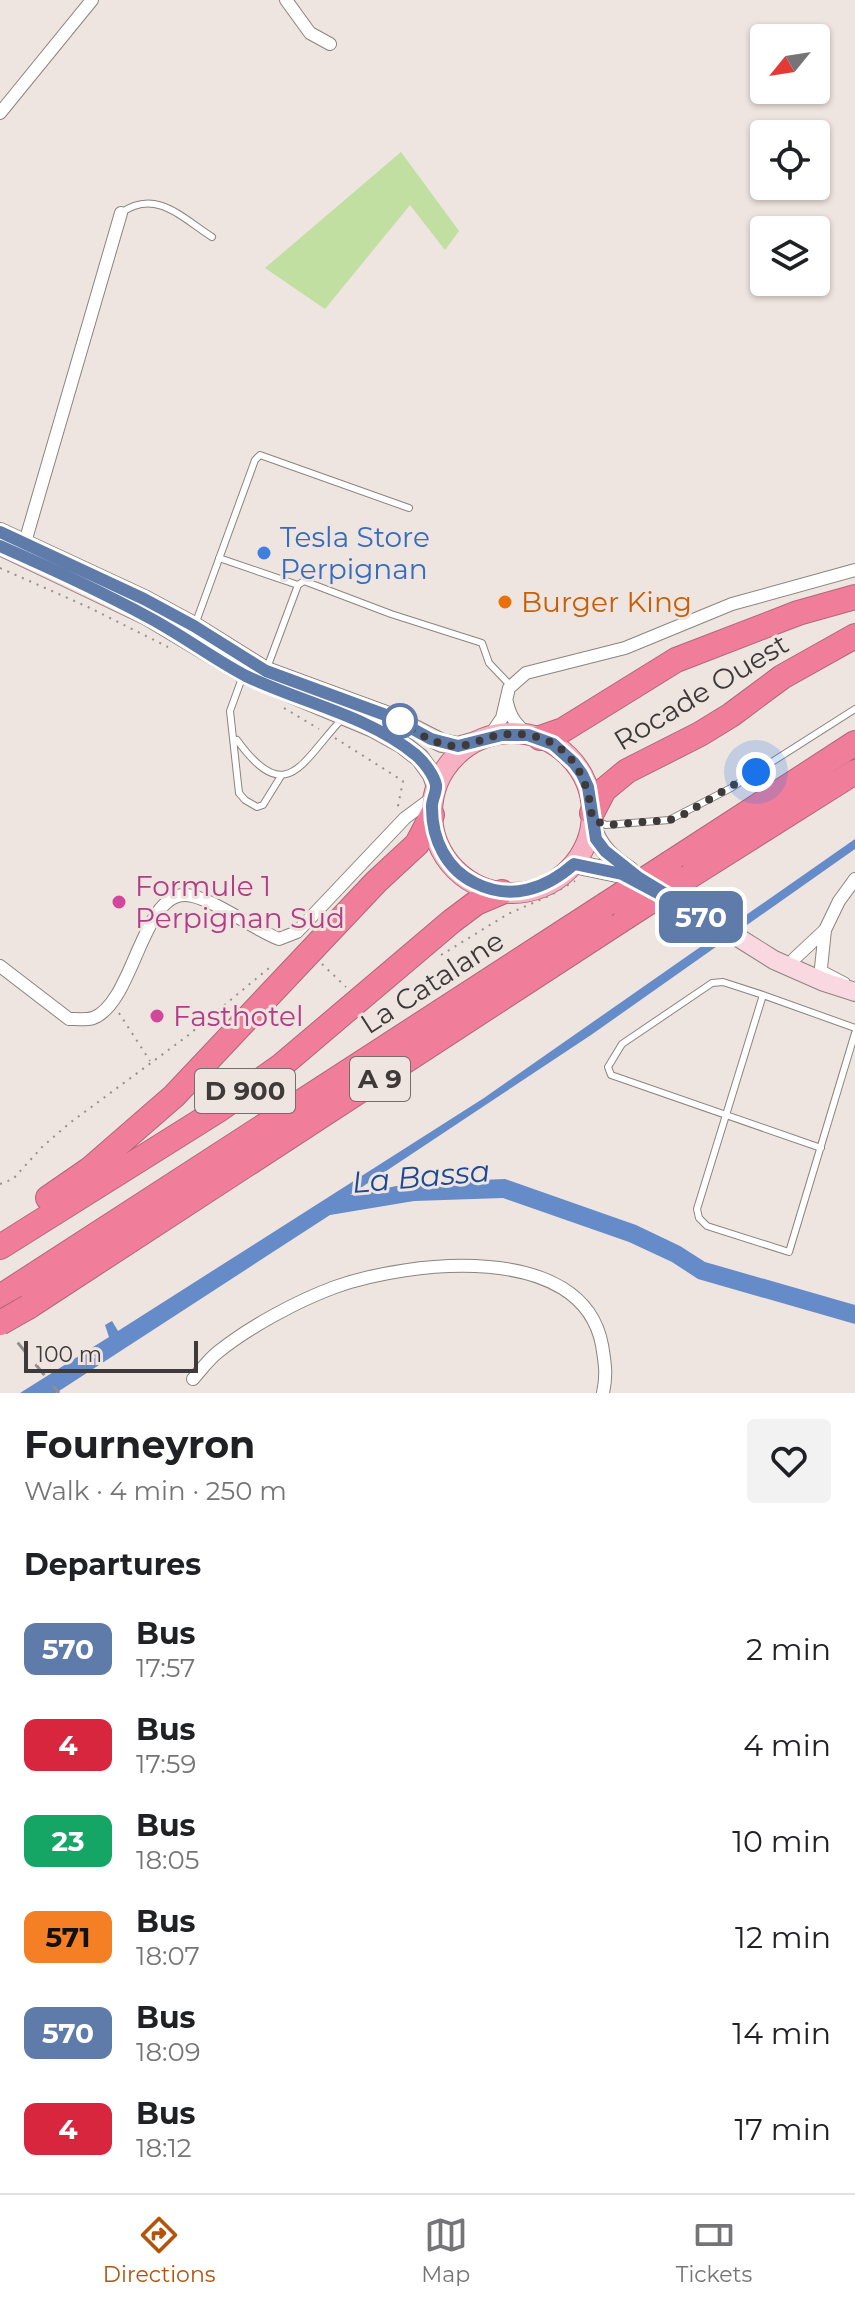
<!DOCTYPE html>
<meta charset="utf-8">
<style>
:root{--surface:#fff;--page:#f2f2f2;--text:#202124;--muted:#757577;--line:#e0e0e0;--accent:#b45309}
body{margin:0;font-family:Montserrat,sans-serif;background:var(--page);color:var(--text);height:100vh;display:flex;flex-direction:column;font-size:30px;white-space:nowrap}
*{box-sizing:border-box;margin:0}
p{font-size:26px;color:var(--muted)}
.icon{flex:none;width:44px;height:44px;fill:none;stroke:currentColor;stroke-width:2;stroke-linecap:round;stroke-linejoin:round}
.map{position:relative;height:1393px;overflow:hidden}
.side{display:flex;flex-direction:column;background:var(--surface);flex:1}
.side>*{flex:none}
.badge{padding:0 16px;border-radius:12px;font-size:28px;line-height:52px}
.needle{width:52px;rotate:240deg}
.buttons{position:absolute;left:750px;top:24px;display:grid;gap:16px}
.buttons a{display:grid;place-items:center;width:80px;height:80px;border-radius:8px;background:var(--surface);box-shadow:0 2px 6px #0004;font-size:40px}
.scale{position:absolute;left:24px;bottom:20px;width:174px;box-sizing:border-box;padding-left:8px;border:4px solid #3e3a39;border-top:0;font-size:22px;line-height:28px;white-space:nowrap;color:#3e3a39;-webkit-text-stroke:6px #eee4e0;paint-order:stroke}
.you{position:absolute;width:40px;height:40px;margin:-20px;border:6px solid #fff;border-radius:50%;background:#1a73e8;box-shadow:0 0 0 12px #1a73e833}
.map>.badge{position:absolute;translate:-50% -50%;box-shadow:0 0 0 4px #fff}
h2{padding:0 24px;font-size:30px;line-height:72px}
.round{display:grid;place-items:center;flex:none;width:84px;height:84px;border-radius:8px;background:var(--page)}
.overview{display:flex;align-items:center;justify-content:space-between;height:136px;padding:0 24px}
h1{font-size:38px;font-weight:700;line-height:60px}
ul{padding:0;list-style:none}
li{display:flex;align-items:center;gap:24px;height:96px;padding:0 24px}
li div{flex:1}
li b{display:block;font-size:30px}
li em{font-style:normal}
li .badge{min-width:88px;font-weight:700;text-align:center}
.dock{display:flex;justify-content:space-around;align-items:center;height:112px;border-top:2px solid var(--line);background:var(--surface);font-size:22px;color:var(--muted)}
.dock a{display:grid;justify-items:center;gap:4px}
.dock .current{color:var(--accent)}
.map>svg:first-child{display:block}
</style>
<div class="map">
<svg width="855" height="1393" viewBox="0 0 855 1393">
<rect width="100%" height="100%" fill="#eee4e0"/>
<path fill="#c1dfa0" d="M401,152L459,231L445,250L410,205L325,309L265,268Z"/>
<path fill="#658bc9" d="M855,839V849L591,1035L350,1195L412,1183L505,1179L636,1225L680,1246L705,1262L855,1305V1324L698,1279L672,1262L629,1242L503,1198L414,1201L330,1215L56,1393H20L109,1337L105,1325L112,1321L118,1331L484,1098Z"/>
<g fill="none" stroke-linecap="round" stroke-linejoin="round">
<defs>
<path id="lane" d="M121,213C156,188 182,218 212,237
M219,558L298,585
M196,622L255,460L260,455L409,508
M267,668L298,585L304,581L391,614L482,643L489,663L510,685
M242,678L230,711L239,793L245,800L257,807L263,805L281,776
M237,740C287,809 302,761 342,719
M595,820L606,825L669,820L731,788L855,709
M821,968L846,981
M763,995L723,982L712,983L622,1044L608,1067L611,1075L821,1148
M855,1028L763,995L697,1209L699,1218L707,1226L789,1252L855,1033"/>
<path id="street" d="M286,0L310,33L330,44
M0,113L92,0
M23,549L121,213
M507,702C510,718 517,725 528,735
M489,737L502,718L509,688L526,673L625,648L732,604L855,570
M825,930L839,901L855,879
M794,959L825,930L821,968
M0,966L69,1019C76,1019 87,1020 93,1018C133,1004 142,894 185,895C208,895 253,929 279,939L297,932L405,818L432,798
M193,1379C201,1370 208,1360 218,1352C249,1327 297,1301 335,1287C408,1261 582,1240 602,1345C605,1363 607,1375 603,1393"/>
<path id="secondary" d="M0,532L144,599L194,626L266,671L391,717L442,743L458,746L483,739
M0,546L147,616L244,674L373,728L402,744L420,758L432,775L436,787
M592,826C598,847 612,859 630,871
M574,864L622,874L739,938L774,960L824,982L855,992"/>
<path id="primary" d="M432 813a80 80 0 1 1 160 0a80 80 0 1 1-160 0Z"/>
<path id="highway" d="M540,738L563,730L676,660L798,613L855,597
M592,813L604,790L627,771L700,734L731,715L782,677L855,636
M670,863L855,743
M690,876L855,772
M48,1198L90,1169L174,1096L376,882L417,844L432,815
M0,1247L220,1109L282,1065L452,921L476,903L502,892
M0,1297L605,905
M28,1307L626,917"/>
</defs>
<use href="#lane" stroke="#8c8480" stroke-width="8"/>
<use href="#street" stroke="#8c8480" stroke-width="14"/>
<use href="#secondary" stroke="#8c8480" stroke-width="20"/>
<use href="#primary" stroke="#b26678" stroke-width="22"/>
<use href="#highway" stroke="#b26678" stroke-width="26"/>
<path stroke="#97908d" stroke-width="2" stroke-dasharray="2 6" stroke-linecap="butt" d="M0,568L88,607L168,647
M284,708L319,729
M335,738L403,781L398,806L400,809
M441,955L508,914L551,895L575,881
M322,964L346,987
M119,1013L150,1061
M0,1184L13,1179L43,1146L71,1122L186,1037L269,968"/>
<use href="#lane" stroke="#fff" stroke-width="6"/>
<use href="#street" stroke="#fff" stroke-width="12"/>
<use href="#secondary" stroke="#fad8e1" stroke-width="18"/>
<use href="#primary" stroke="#f6b2c2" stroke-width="20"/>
<use href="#highway" stroke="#f07e9a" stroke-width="24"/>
<path stroke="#948d8a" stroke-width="3" stroke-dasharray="14 14" stroke-linecap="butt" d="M0,1321L59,1393"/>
<defs>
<path id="highway-bridge" d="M605,905L670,863
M626,917L690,876
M0,1323L28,1307"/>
</defs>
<use href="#highway-bridge" stroke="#b26678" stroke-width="26" stroke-linecap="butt"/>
<use href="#highway-bridge" stroke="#f07e9a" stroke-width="24"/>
</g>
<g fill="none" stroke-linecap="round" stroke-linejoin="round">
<defs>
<path id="line" d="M0,532L144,599L194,626L266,671L391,717L431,739L458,746L502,735H528L553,744L574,763L582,774L588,787L596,839L605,851L639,878L710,921L622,874L574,864C546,889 511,901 475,883C446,869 432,839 432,808C431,801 437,792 436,785C434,775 424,762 416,755C367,715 302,703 246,676C212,658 182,635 148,617C100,591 50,568 0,546"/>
</defs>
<use href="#line" stroke="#fff" stroke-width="18"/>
<use href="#line" stroke="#5f7baa" stroke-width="12"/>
<path stroke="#3e3a39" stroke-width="8" stroke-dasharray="0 14.4" d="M400,721C416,732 436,746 457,746C471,746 485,737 499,735C558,727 588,765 592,819L606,825L669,820L679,817L756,772"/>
</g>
<circle fill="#3f7fe0" stroke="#eee4e0" stroke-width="3" cx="264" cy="553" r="8"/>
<circle fill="#e8710a" stroke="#eee4e0" stroke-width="3" cx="505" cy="602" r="8"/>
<circle fill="#fff" stroke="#5f7baa" stroke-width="4" cx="400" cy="721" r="16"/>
<g fill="#d1479c" stroke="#eee4e0" stroke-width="3">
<circle cx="119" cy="902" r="8"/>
<circle cx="157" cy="1016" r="8"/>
</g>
<g text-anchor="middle" stroke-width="6" stroke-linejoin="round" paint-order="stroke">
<g fill="#eee4e0" stroke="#736d6b" stroke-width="2">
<rect x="350" y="1057" width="60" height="44" rx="6"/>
<rect x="195" y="1069" width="100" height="44" rx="6"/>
</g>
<g font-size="26" font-weight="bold" fill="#3e3a39">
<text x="380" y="1088">A 9</text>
<text x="245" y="1100">D 900</text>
</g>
<g font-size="28" fill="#366cbe" stroke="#eee4e0" text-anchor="start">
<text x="280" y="547">Tesla Store<tspan x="280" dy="32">Perpignan</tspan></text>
</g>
<g font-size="28" fill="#c56008" stroke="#eee4e0" text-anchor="start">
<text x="521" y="612">Burger King</text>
</g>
<g font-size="28" fill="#3e3a39" stroke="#eee4e0">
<text transform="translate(701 692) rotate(-31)" y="10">Rocade Ouest</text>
<text transform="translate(432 982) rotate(-33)" y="10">La Catalane</text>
</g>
<g font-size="28" fill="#b23c85" stroke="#eee4e0" text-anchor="start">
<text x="135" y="896">Formule 1<tspan x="135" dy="32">Perpignan Sud</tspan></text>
<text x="173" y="1026">Fasthotel</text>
</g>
<g font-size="30" font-style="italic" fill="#1b4994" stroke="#eee4e0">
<text transform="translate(421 1177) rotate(-5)" y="10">La Bassa</text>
</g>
</g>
</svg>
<div class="buttons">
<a><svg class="needle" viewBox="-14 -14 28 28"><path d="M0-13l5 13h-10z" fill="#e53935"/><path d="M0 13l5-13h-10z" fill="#757577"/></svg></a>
<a><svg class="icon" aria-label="locate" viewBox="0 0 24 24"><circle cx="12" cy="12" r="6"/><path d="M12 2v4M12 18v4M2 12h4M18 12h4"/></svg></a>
<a><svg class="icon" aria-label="layers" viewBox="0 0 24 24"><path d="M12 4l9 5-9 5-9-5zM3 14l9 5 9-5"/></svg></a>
</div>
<div class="scale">100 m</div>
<div class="you" style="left:756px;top:772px"></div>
<b class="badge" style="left:701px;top:917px;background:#5f7baa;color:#fff">570</b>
</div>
<section class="side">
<div class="overview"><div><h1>Fourneyron</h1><p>Walk · 4 min · 250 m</p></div><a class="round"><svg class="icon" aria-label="heart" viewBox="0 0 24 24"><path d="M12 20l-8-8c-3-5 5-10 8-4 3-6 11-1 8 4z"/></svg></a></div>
<h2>Departures</h2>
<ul>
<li><span class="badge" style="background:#5f7baa;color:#fff">570</span><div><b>Bus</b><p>17:57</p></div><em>2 min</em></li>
<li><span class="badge" style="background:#d7263d;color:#fff">4</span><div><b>Bus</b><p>17:59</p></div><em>4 min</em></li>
<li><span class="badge" style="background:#15a565;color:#fff">23</span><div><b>Bus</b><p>18:05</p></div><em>10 min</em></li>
<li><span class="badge" style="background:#f57f25;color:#111">571</span><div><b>Bus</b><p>18:07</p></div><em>12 min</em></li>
<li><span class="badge" style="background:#5f7baa;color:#fff">570</span><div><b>Bus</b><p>18:09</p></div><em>14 min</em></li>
<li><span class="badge" style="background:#d7263d;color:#fff">4</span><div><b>Bus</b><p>18:12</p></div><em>17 min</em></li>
</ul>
</section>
<nav class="dock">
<a class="current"><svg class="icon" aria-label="directions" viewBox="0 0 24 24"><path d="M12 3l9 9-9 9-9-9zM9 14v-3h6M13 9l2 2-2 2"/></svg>Directions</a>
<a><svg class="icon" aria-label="map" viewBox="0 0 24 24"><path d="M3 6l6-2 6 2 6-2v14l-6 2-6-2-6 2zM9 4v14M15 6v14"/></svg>Map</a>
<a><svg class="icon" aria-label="tickets" viewBox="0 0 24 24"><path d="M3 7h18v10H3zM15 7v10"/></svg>Tickets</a>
</nav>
